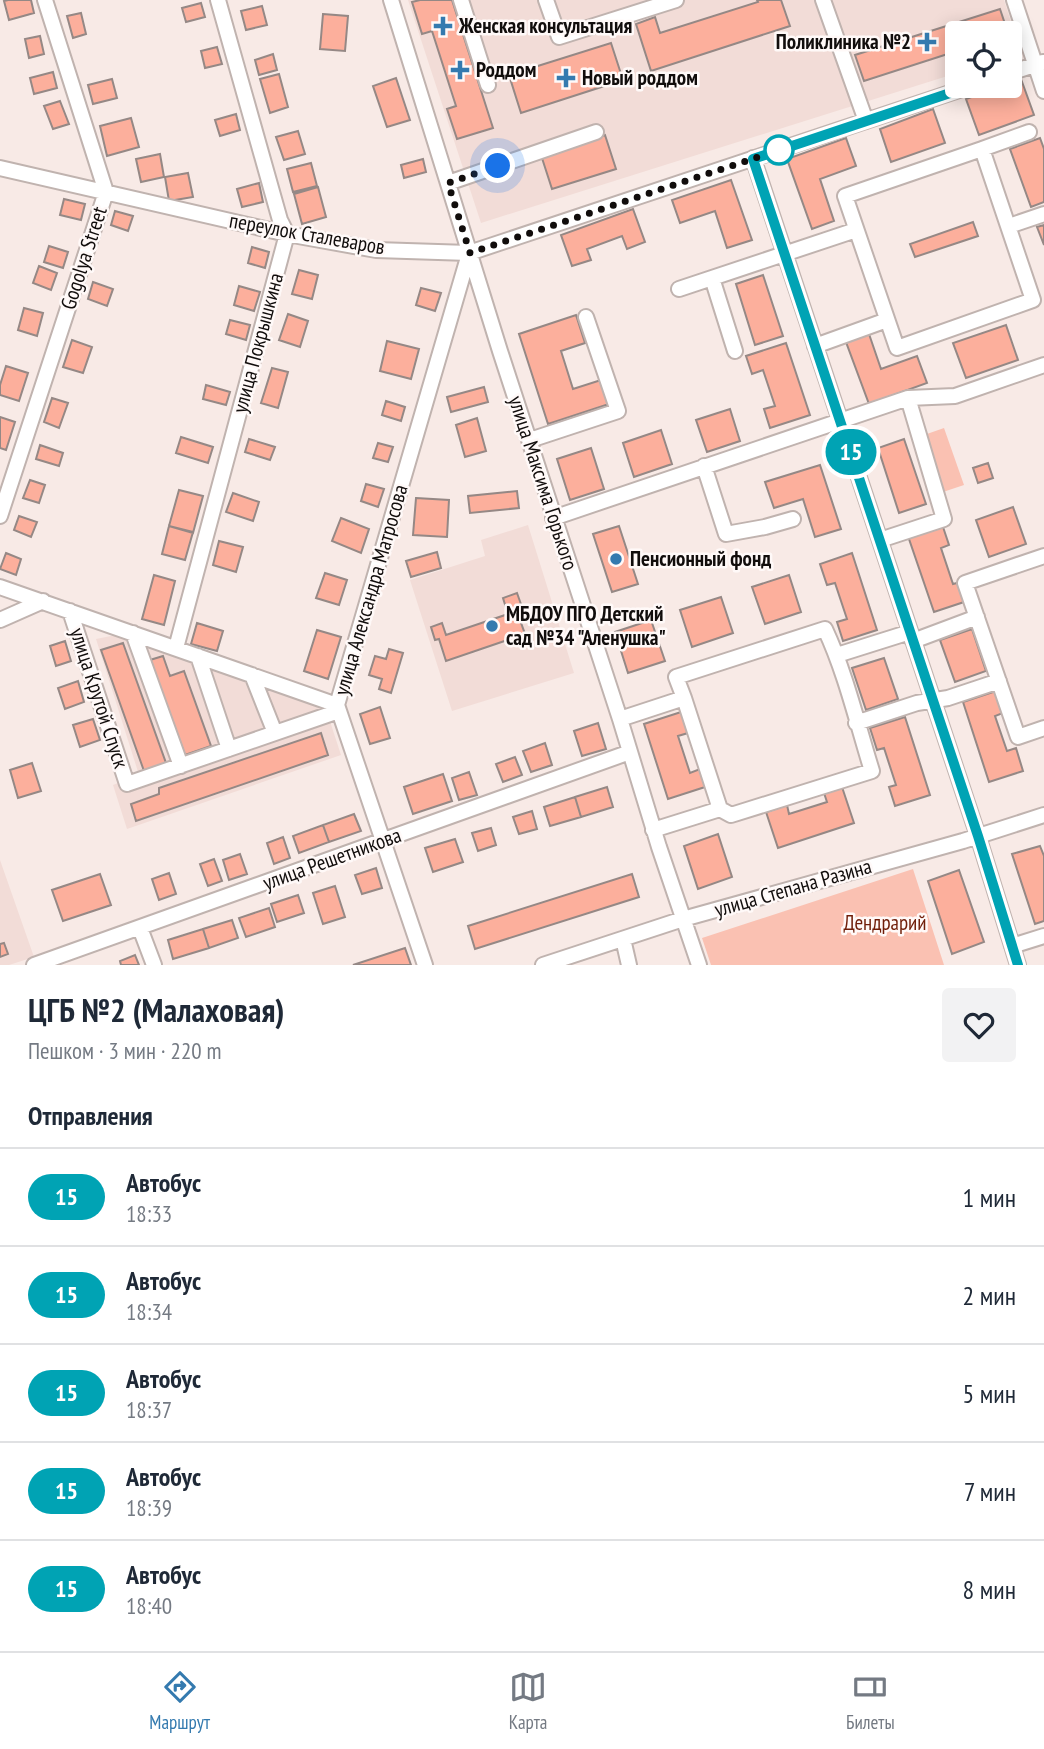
<!DOCTYPE html>
<html lang="ru">
<meta charset="utf-8">
<style>
:root{--surface:#fff;--page:#f2f2f3;--text:#1f2937;--muted:#747a83;--line:#e0e1e3;--accent:#347aaf}
body{margin:0;font-family:"PT Sans Narrow",sans-serif;background:var(--page);color:var(--text);height:100vh;display:flex;flex-direction:column;font-size:26px;white-space:nowrap}
*{box-sizing:border-box;margin:0}
p{font-size:23px;color:var(--muted)}
.icon{flex:none;width:38px;height:38px;fill:none;stroke:currentColor;stroke-width:2;stroke-linecap:round;stroke-linejoin:round}
.map{position:relative;height:965px;overflow:hidden}
.sheet{display:flex;flex-direction:column;background:var(--surface);flex:1}
.sheet>*{flex:none}
.badge{padding:0 14px;border-radius:23px;font-size:24px;line-height:46px}
.controls{position:absolute;left:945px;top:21px;display:grid;gap:14px}
.controls a{display:grid;place-items:center;width:77px;height:77px;border-radius:7px;background:var(--surface);box-shadow:0 4px 18px #0003;font-size:35px}
.you{position:absolute;width:35px;height:35px;margin:-18px;border:5px solid #fff;border-radius:50%;background:#1a73e8;box-shadow:0 0 0 10px #1a73e833}
.map>.badge{position:absolute;translate:-50% -50%;box-shadow:0 0 0 4px #fff}
h2{padding:0 28px;font-size:26px;line-height:63px}
.round{display:grid;place-items:center;flex:none;width:74px;height:74px;border-radius:7px;background:var(--page)}
.summary{display:flex;align-items:center;justify-content:space-between;height:119px;padding:0 28px}
h1{font-size:33px;font-weight:700;line-height:52px}
ul{padding:0;list-style:none}
li{display:flex;align-items:center;gap:21px;height:98px;padding:0 28px;border-top:2px solid var(--line)}
li div{flex:1}
li b{display:block;font-size:26px}
li em{font-style:normal}
li .badge{min-width:77px;font-weight:700;text-align:center}
.tab-bar{display:flex;justify-content:space-around;align-items:center;height:98px;border-top:2px solid var(--line);background:var(--surface);font-size:19px;color:var(--muted)}
.tab-bar a{display:grid;justify-items:center;gap:4px}
.tab-bar .current{color:var(--accent)}
.map>svg:first-child{display:block}
</style>
<div class="map">
<svg width="1044" height="965" viewBox="0 0 1044 965">
<rect width="100%" height="100%" fill="#f8eae6"/>
<path fill="#f2dcd7" d="M408,0H1004L1021,53L1010,56V33H957V73L481,223Z
M528,525L574,673L452,711L410,580L485,556L481,540Z
M121,634L325,706L341,755L127,829L113,785L139,775L96,639Z
M0,860L34,957L9,965H0Z"/>
<path fill="#fac1b2" d="M944,428L964,485L943,492L924,435Z
M913,869L944,965H711L702,938Z"/>
<path fill="#fcaf9c" stroke="#958885" stroke-width="2" d="M8,0H31L34,13L9,20L4,1Z
M420,0H452L493,128L457,139L447,109L456,106L432,31L422,34L412,2Z
M757,0H781L790,26L651,71L636,24L655,17L660,33L758,2Z
M201,3L205,17L186,22L182,8Z
M262,6L267,25L246,30L241,11Z
M1000,9L1008,33H957V51L864,81L855,55Z
M81,13L86,34L73,38L67,16Z
M323,14L348,16L345,51L320,49Z
M40,36L44,54L29,58L25,39Z
M611,43L623,80L521,113L509,75Z
M217,47L222,64L205,68L201,51Z
M273,54L277,70L259,75L255,60Z
M53,72L57,88L34,94L30,78Z
M279,74L288,107L270,113L260,79Z
M396,78L410,120L387,127L373,86Z
M112,79L117,98L93,104L88,85Z
M1021,79L1034,115L979,135L966,99L1002,86H1010V83Z
M60,101L69,124L53,129L44,106Z
M933,109L945,143L891,162L880,129Z
M236,114L240,130L220,136L215,120Z
M131,118L139,147L107,156L100,126Z
M298,131L305,154L284,160L276,137Z
M605,135L616,169L552,189L541,155Z
M846,138L856,166L820,179L834,221L812,229L787,159Z
M1040,138L1044,149V202L1031,207L1010,149Z
M160,154L164,177L141,182L136,159Z
M423,159L426,172L404,178L401,165Z
M311,163L317,186L293,192L287,169Z
M188,173L193,197L169,201L165,177Z
M731,180L752,240L727,248L715,211L680,223L672,200Z
M259,183L263,202L242,207L237,189Z
M318,187L326,217L302,224L294,194Z
M64,199L85,204L81,220L60,215Z
M633,209L645,242L627,249L622,236L587,249L591,260L572,266L561,235Z
M115,211L133,216L128,231L111,225Z
M973,222L978,236L915,257L910,244Z
M1044,225V245L1037,227Z
M49,246L68,252L63,268L44,262Z
M252,247L269,252L265,268L248,263Z
M39,266L57,273L51,290L33,283Z
M299,270L318,275L312,299L292,294Z
M763,275L783,336L755,345L736,284Z
M93,282L113,289L107,306L88,299Z
M239,286L260,292L254,311L234,305Z
M421,288L441,293L435,311L416,305Z
M24,308L43,313L37,336L18,330Z
M288,314L308,321L300,347L279,340Z
M576,315L585,343L561,351L573,389L601,380L609,404L548,424L519,334Z
M230,320L250,325L246,340L226,334Z
M1006,325L1018,360L966,378L953,343Z
M869,334L881,369L917,356L927,383L869,404L846,342Z
M72,340L92,347L83,373L63,367Z
M387,341L419,349L411,379L380,371Z
M786,343L810,415L770,428L764,409L775,406L763,370L752,374L746,356Z
M6,366L28,373L19,401L0,395V385Z
M272,368L288,372L278,408L261,403Z
M206,385L230,392L226,405L203,399Z
M484,387L488,402L451,412L447,397Z
M52,398L68,403L59,428L44,422Z
M386,401L405,407L401,421L382,415Z
M730,409L740,441L707,452L696,420Z
M0,417L15,422L6,450L0,448Z
M477,418L486,451L465,457L456,425Z
M661,430L672,464L634,477L623,443Z
M181,437L213,447L208,463L176,453Z
M249,439L275,447L270,460L245,452Z
M904,439L926,504L899,513L878,448Z
M378,443L393,447L388,462L373,458Z
M40,445L63,453L59,466L36,459Z
M591,448L604,489L570,500L557,459Z
M988,463L993,478L978,483L973,468Z
M820,465L841,529L815,537L803,499L774,508L765,482Z
M30,480L45,485L39,503L23,498Z
M366,484L384,489L378,507L361,501Z
M179,490L203,496L193,533L169,526Z
M517,491L519,508L470,513L468,496Z
M233,493L259,502L253,521L226,512Z
M416,498L449,500L447,537L413,535Z
M1013,507L1026,544L989,557L976,520Z
M19,516L37,522L31,537L14,530Z
M341,518L369,529L361,553L332,541Z
M942,524L949,545L941,548L953,584L961,582L967,601L934,612L908,536Z
M169,526L193,532L185,560L162,554Z
M619,526L638,584L612,592L593,534Z
M219,541L243,547L236,572L213,565Z
M437,552L441,568L411,577L406,561Z
M6,553L21,559L16,575L0,569Z
M852,553L877,630L843,641L837,622L847,619L835,583L827,585L820,564Z
M325,573L347,580L339,605L316,598Z
M154,575L175,581L164,625L142,619Z
M789,575L801,612L765,624L752,587Z
M517,593L522,607L516,609L525,634L446,661L439,639L435,640L431,627L442,623L446,635L508,614L503,598Z
M721,597L733,633L692,647L680,610Z
M651,620L665,661L628,673L615,632Z
M197,623L223,631L217,651L191,644Z
M972,629L986,671L955,682L940,640Z
M317,630L341,637L328,679L304,671Z
M65,641L71,661L56,666L50,646Z
M123,643L166,763L144,771L101,650Z
M389,649L403,653L391,693L379,689L382,679L369,675L375,656L386,659Z
M163,656L170,676L184,671L211,746L185,755L150,660Z
M884,658L898,699L866,710L852,668Z
M78,681L84,702L65,709L58,688Z
M996,691L1003,713L995,716L1007,751L1016,748L1023,771L989,782L963,702Z
M380,707L390,738L370,744L360,714Z
M681,712L688,733L678,736L690,773L700,769L705,787L668,799L644,724Z
M905,717L930,795L895,806L889,787L896,785L884,748L877,750L870,728Z
M93,719L100,740L80,747L73,725Z
M598,723L606,749L582,756L574,731Z
M321,733L328,755L136,821L131,804L159,794V788Z
M545,743L552,765L531,772L523,751Z
M515,757L522,775L503,782L496,764Z
M32,763L41,791L18,798L10,770Z
M469,772L477,795L459,800L452,778Z
M443,774L452,801L413,814L404,787Z
M607,787L613,807L581,817L575,797Z
M842,787L854,823L778,848L766,812L787,805L789,814L827,802L824,793Z
M575,797L581,817L550,826L544,807Z
M532,811L537,829L519,834L513,817Z
M354,814L361,831L329,842L323,825Z
M323,825L329,842L299,853L293,836Z
M491,828L496,845L478,851L472,833Z
M718,834L732,877L698,889L684,846Z
M283,837L290,858L274,864L267,843Z
M455,839L463,862L433,872L425,848Z
M1040,846L1044,856V921L1035,924L1012,854Z
M240,854L247,874L229,880L223,860Z
M214,859L222,881L208,886L200,864Z
M376,868L382,888L362,894L355,875Z
M959,870L984,942L952,954L928,881Z
M169,873L176,894L159,900L152,879Z
M100,874L111,905L63,921L52,890Z
M632,874L639,897L475,949L468,926Z
M335,886L345,917L323,924L313,893Z
M298,895L304,913L277,922L271,904Z
M269,908L275,927L246,937L239,918Z
M232,920L238,938L209,948L203,929Z
M203,929L209,948L173,959L168,940Z
M4,943L8,954L0,957V944Z
M405,948L411,965H353Z
M135,955L139,965H121L120,961Z"/>
<g fill="none" stroke-linecap="round" stroke-linejoin="round">
<defs>
<path id="minor" d="M391,0L500,351L620,719L659,847L699,965
M461,0L488,85
M546,0L559,37L676,0
M823,0L866,121
M1014,0L1044,91
M1010,73L1043,62
M982,149L1033,300L897,348L845,196Z
M982,149L1029,132
M753,158L978,836L1018,965
M0,168L287,234L376,250L469,253L971,86
M448,183L596,132
M1009,226L1044,214
M712,278L735,351
M679,289L856,230
M815,346L887,320
M530,440L618,411L586,317
M704,466L726,534L765,527L793,519
M0,516L106,192L45,0
M553,518L908,398L955,396L1044,365
M880,540L944,519L908,398
M1044,556L965,583L1018,737L1044,728
M0,587L337,705
M70,611L127,784L339,711
M0,620L43,601
M133,633L181,766
M913,641L977,617
M176,648L287,234L280,220L218,0
M837,655L910,632
M198,656L229,749
M252,675L275,733
M620,719L684,698L676,677L825,629C846,674 857,723 872,771L731,815L720,809L684,698
M856,723L917,703L948,698L999,681
M653,830L720,809
M140,928L154,965
M623,939L629,965
M1012,946L1044,936
M34,965L630,752
M425,965L337,705L469,254
M543,965L683,919L963,841L1044,815"/>
</defs>
<use href="#minor" stroke="#c0b3af" stroke-width="18"/>
<use href="#minor" stroke="#fff" stroke-width="14"/>
</g>
<g fill="none" stroke-linecap="round" stroke-linejoin="round">
<defs>
<path id="line" d="M971,86L753,159L978,836L1018,965"/>
</defs>
<use href="#line" stroke="#fff" stroke-width="16"/>
<use href="#line" stroke="#00a3b4" stroke-width="10"/>
<path stroke="#110d0c" stroke-width="7" stroke-dasharray="0 12.6" d="M498,166L448,183L470,253L779,150"/>
</g>
<g fill="#347aaf" stroke="#fff9f8" stroke-width="2.5">
<path d="M439.5 15.5h7v7h7v7h-7v7h-7v-7h-7v-7h7z"/>
<path d="M923.5 31.5h7v7h7v7h-7v7h-7v-7h-7v-7h7z"/>
<path d="M456.5 59.5h7v7h7v7h-7v7h-7v-7h-7v-7h7z"/>
<path d="M562.5 67.5h7v7h7v7h-7v7h-7v-7h-7v-7h7z"/>
<circle cx="616" cy="559" r="7"/>
<circle cx="492" cy="626" r="7"/>
</g>
<circle fill="#fff" stroke="#00a3b4" stroke-width="3.5" cx="779" cy="150" r="14"/>
<g text-anchor="middle" stroke-width="5" stroke-linejoin="round" paint-order="stroke">
<g font-size="21" font-weight="bold" fill="#110d0c" stroke="#fff9f8" text-anchor="start">
<text x="459" y="33">Женская консультация</text>
<text x="911" y="49" text-anchor="end">Поликлиника №2</text>
<text x="476" y="77">Роддом</text>
<text x="582" y="85">Новый роддом</text>
<text x="630" y="566">Пенсионный фонд</text>
<text x="506" y="621">МБДОУ ПГО Детский<tspan x="506" dy="24">сад №34 "Аленушка"</tspan></text>
</g>
<g font-size="21" fill="#110d0c" stroke="#fff9f8">
<text transform="translate(307 234) rotate(10)" y="7">переулок Сталеваров</text>
<text transform="translate(84 258) rotate(-72)" y="7">Gogolya Street</text>
<text transform="translate(258 343) rotate(-75)" y="7">улица Покрышкина</text>
<text transform="translate(543 483) rotate(72)" y="7">улица Максима Горького</text>
<text transform="translate(371 590) rotate(-74)" y="7">улица Александра Матросова</text>
<text transform="translate(99 698) rotate(72)" y="7">улица Крутой Спуск</text>
<text transform="translate(332 859) rotate(-20)" y="7">улица Решетникова</text>
<text transform="translate(793 888) rotate(-16)" y="7">улица Степана Разина</text>
</g>
<g font-size="21" fill="#701e09" stroke="#fff9f8">
<text x="885" y="930">Дендрарий</text>
</g>
</g>
</svg>
<div class="controls">
<a><svg class="icon" aria-label="locate" viewBox="0 0 24 24"><circle cx="12" cy="12" r="6"/><path d="M12 2v4M12 18v4M2 12h4M18 12h4"/></svg></a>
</div>
<div class="you" style="left:498px;top:166px"></div>
<b class="badge" style="left:851px;top:452px;background:#00a3b4;color:#fff">15</b>
</div>
<section class="sheet">
<div class="summary"><div><h1>ЦГБ №2 (Малаховая)</h1><p>Пешком · 3 мин · 220 m</p></div><a class="round"><svg class="icon" aria-label="heart" viewBox="0 0 24 24"><path d="M12 20l-8-8c-3-5 5-10 8-4 3-6 11-1 8 4z"/></svg></a></div>
<h2>Отправления</h2>
<ul>
<li><span class="badge" style="background:#00a3b4;color:#fff">15</span><div><b>Автобус</b><p>18:33</p></div><em>1 мин</em></li>
<li><span class="badge" style="background:#00a3b4;color:#fff">15</span><div><b>Автобус</b><p>18:34</p></div><em>2 мин</em></li>
<li><span class="badge" style="background:#00a3b4;color:#fff">15</span><div><b>Автобус</b><p>18:37</p></div><em>5 мин</em></li>
<li><span class="badge" style="background:#00a3b4;color:#fff">15</span><div><b>Автобус</b><p>18:39</p></div><em>7 мин</em></li>
<li><span class="badge" style="background:#00a3b4;color:#fff">15</span><div><b>Автобус</b><p>18:40</p></div><em>8 мин</em></li>
</ul>
</section>
<nav class="tab-bar">
<a class="current"><svg class="icon" aria-label="directions" viewBox="0 0 24 24"><path d="M12 3l9 9-9 9-9-9zM9 14v-3h6M13 9l2 2-2 2"/></svg>Маршрут</a>
<a><svg class="icon" aria-label="map" viewBox="0 0 24 24"><path d="M3 6l6-2 6 2 6-2v14l-6 2-6-2-6 2zM9 4v14M15 6v14"/></svg>Карта</a>
<a><svg class="icon" aria-label="tickets" viewBox="0 0 24 24"><path d="M3 7h18v10H3zM15 7v10"/></svg>Билеты</a>
</nav>
